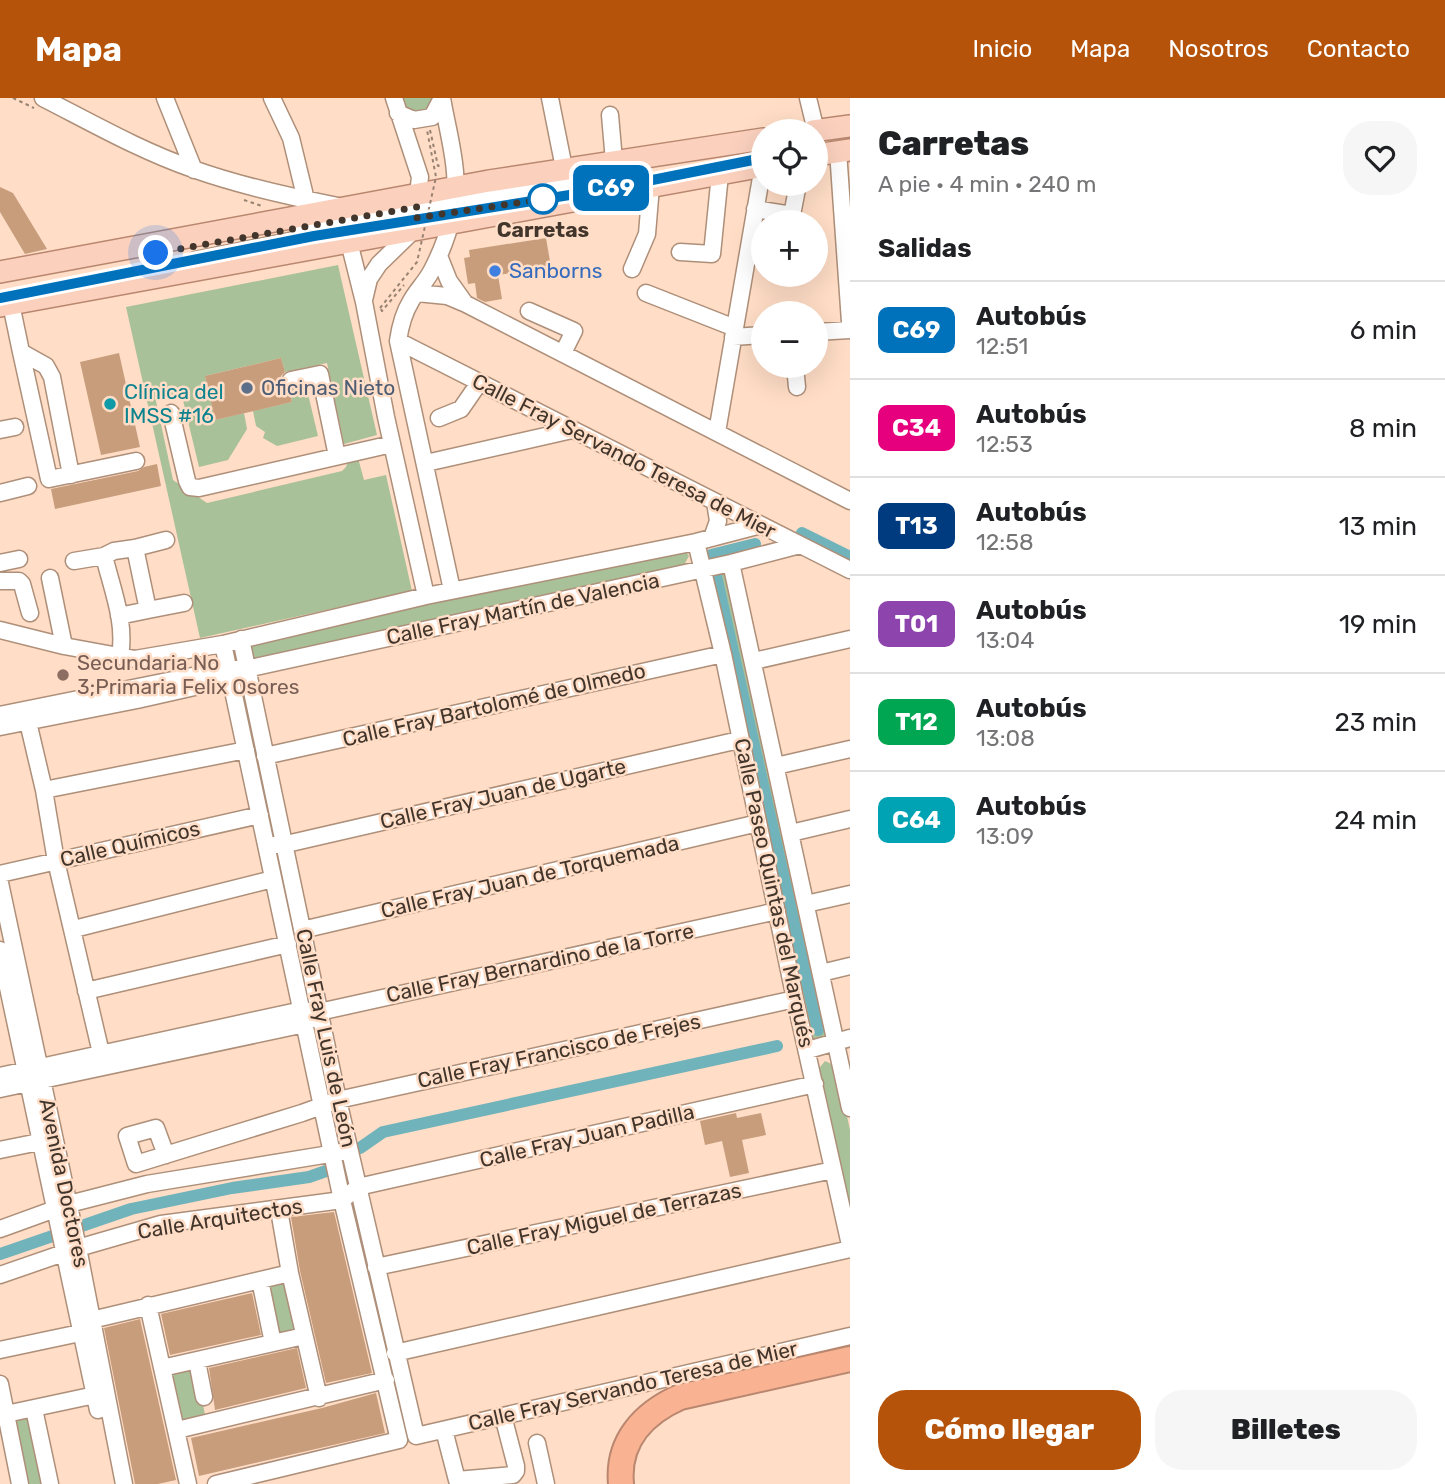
<!DOCTYPE html>
<html lang="es">
<meta charset="utf-8">
<style>
:root{--surface:#fff;--page:#f6f6f6;--text:#202124;--muted:#757577;--line:#e0e0e0;--accent:#b45309}
body{margin:0;font-family:Rubik,sans-serif;background:var(--page);color:var(--text);height:100vh;display:flex;flex-direction:column;font-size:26px;white-space:nowrap}
*{box-sizing:border-box;margin:0}
p{font-size:23px;color:var(--muted)}
.icon{flex:none;width:38px;height:38px;fill:none;stroke:currentColor;stroke-width:2;stroke-linecap:round;stroke-linejoin:round}
.map{position:relative;flex:1;overflow:hidden}
.side{display:flex;flex-direction:column;background:var(--surface);width:595px}
.side>*{flex:none}
.badge{padding:0 14px;border-radius:10px;font-size:24px;line-height:46px}
.controls{position:absolute;left:751px;top:21px;display:grid;gap:14px}
.controls a{display:grid;place-items:center;width:77px;height:77px;border-radius:50%;background:var(--surface);box-shadow:0 7px 28px #0002;font-size:35px}
.you{position:absolute;width:35px;height:35px;margin:-18px;border:5px solid #fff;border-radius:50%;background:#1a73e8;box-shadow:0 0 0 10px #1a73e833}
.map>.badge{position:absolute;translate:-50% -50%;box-shadow:0 0 0 4px #fff}
h2{padding:0 28px;font-size:26px;line-height:63px}
.round{display:grid;place-items:center;flex:none;width:74px;height:74px;border-radius:28px;background:var(--page)}
.head{display:flex;align-items:center;justify-content:space-between;height:119px;padding:0 28px}
h1{font-size:33px;font-weight:800;line-height:52px}
.button{display:flex;gap:14px;margin-top:auto;padding:14px 28px}
.button a{flex:1;height:80px;border-radius:28px;background:var(--accent);color:#fff;font-size:28px;font-weight:800;line-height:80px;text-align:center}
.button a+a{background:var(--page);color:var(--text)}
ul{padding:0;list-style:none}
li{display:flex;align-items:center;gap:21px;height:98px;padding:0 28px;border-top:2px solid var(--line)}
li div{flex:1}
li b{display:block;font-size:26px}
li em{font-style:normal}
li .badge{min-width:77px;font-weight:700;text-align:center}
header{display:flex;align-items:center;gap:42px;box-sizing:border-box;height:98px;padding:0 35px;background:var(--accent);color:#fff}
header strong{font-size:33px}
nav{display:flex;gap:38px;margin-inline-start:auto;font-size:24px}
main{display:flex;flex:1;min-height:0}
.map>svg:first-child{display:block}
</style>
<header>
<strong>Mapa</strong>
<nav><a>Inicio</a><a>Mapa</a><a>Nosotros</a><a>Contacto</a></nav>
</header>
<main>
<div class="map">
<svg width="850" height="1386" viewBox="0 0 850 1386">
<rect width="100%" height="100%" fill="#ffddc6"/>
<path fill="#a8c198" d="M394,0H442L414,22Z
M338,167L377,337L344,346L327,265L285,274L281,260L205,278L215,322L244,315L247,331L228,362L199,369L182,298L156,303L173,382L207,405L342,373L346,369L348,363L358,360L364,382L386,377L412,493L200,540L126,209Z
M288,288L298,289L308,296L318,338L277,348L263,340L265,334L256,328L253,313L292,304Z
M680,450L685,453L689,458L684,467L259,561L252,560L249,547L255,544Z
M722,470L727,476L828,935L820,943L811,941L709,473Z
M825,963L836,968L850,1032V1128L817,973Z
M285,1183L296,1231L277,1235L267,1187Z
M195,1265L206,1322L178,1329L165,1273Z
M32,1315L45,1386H24L13,1320Z"/>
<g fill="none" stroke-linecap="round" stroke-linejoin="round">
<path stroke="#71b3bb" stroke-width="12" d="M802,435L850,459
M711,457L755,446
M716,478L818,932
M360,1050L383,1034L777,948
M0,1156L131,1111L232,1090L309,1079L326,1073"/>
</g>
<path fill="#c89d7c" d="M0,89L13,95L47,151L25,156L0,114Z
M546,140L551,169L498,177L502,201L485,204L477,200L475,185L468,186L464,160L470,159L469,152Z
M119,255L140,349L101,357L80,264Z
M281,260L285,274L281,278V285L289,292L292,304L215,322L205,278Z
M157,366L161,388L55,411L51,391L138,373L144,369Z
M736,1015L737,1020L761,1015L766,1037L742,1042L749,1075L730,1079L722,1043L705,1047L700,1023Z
M334,1114L372,1275L326,1285L300,1173L291,1119Z
M252,1195L261,1237L170,1257L161,1216Z
M140,1221L176,1382L158,1386H135L104,1230Z
M297,1250L306,1290L215,1312L209,1270Z
M376,1295L385,1335L199,1378L191,1340L322,1310Z"/>
<g fill="none" stroke-linecap="round" stroke-linejoin="round">
<defs>
<path id="minor" d="M43,0C92,25 141,53 193,71C238,87 291,99 338,108
M165,0L194,72
M272,0L291,40L306,102
M394,0L420,79L417,105
M442,0C446,24 453,49 455,74C458,108 447,143 432,172C426,184 417,192 411,203C403,216 400,229 398,243L452,492
M550,0L564,70
M808,0L816,33
M398,15L414,22L432,19L442,0
M610,17L614,63
M838,53L850,224
M550,92L588,85
M755,111L792,117L798,86
M300,129L560,82
M349,144L364,204L386,319L426,498
M680,154L712,156L720,76
M439,158L449,183L464,204
M195,162L314,138L458,114
M632,171L647,136L651,88
M417,195L447,198L466,206L850,403
M646,195L735,230
M364,202L369,181L379,166L415,131
M11,206L21,254L46,268L52,279L71,377
M529,213L574,233L563,255
M816,234L850,232
M733,239L763,237
M398,243L850,472
M21,254L49,381L136,363
M795,268L797,289
M291,282L320,276L337,358
M171,315L187,383L190,389L199,390L392,346
M439,320L461,311L479,285
M0,332L15,329
M717,334L763,68
M426,365L572,332
M0,395L28,388
M712,440L718,423L715,404
M696,444L723,556L795,901L850,1147
M135,450L166,442
M74,463L104,458
M0,465L19,461
M731,465L850,1010
M50,480L64,548
M0,483H19L22,486L30,515
M148,512L184,505
M119,518L148,512L135,450L114,453L104,458C112,491 126,524 120,558
M0,532L64,548L135,561L223,546L426,498L696,444L761,427
M241,541L338,1002L416,1338L850,1238
M754,563L850,541
M0,617L227,571H246L731,465L800,447
M28,624L44,692L56,763L101,955
M0,629L137,602L230,581
M265,658L723,556
M776,668L850,651
M44,692L246,652
M791,735L850,721
M274,747H282L739,642
M0,776L260,717
M0,785L78,1150L124,1386
M806,806L850,796
M74,831L273,781
M302,832L758,725
M0,852L98,1312
M821,875L850,868
M86,893L288,846
M808,952L850,940
M0,978L302,912L319,914L777,813
M0,991L305,926L313,919
M0,1052L49,1042
M166,1057L156,1030L127,1038L136,1066L302,1015L338,1002L795,901
M279,1112L290,1175L319,1300
M0,1131L69,1106L147,1086L342,1054
M376,1169L833,1072
M0,1177L78,1150L161,1126L342,1102L358,1089L815,986
M260,1182L273,1245
M148,1207L188,1386
M83,1224L290,1175
M0,1252L80,1235
M395,1255L850,1151
M197,1263L204,1299
M162,1270L304,1238
M0,1286L20,1386
M34,1311L50,1386
M6,1316L95,1297
M177,1332L386,1282
M444,1332L457,1382L513,1377L516,1373V1368L503,1318
M537,1345L546,1386
M216,1386L399,1342L342,1102L223,546"/>
<path id="major" d="M813,33L850,28
M816,57L850,52
M0,174L489,83L763,41
M0,208L763,68"/>
<path id="highway" d="M621,1386C617,1343 644,1315 680,1299L850,1261"/>
</defs>
<use href="#minor" stroke="#ae8f79" stroke-width="19"/>
<use href="#major" stroke="#b9876f" stroke-width="24"/>
<use href="#highway" stroke="#b9876f" stroke-width="28"/>
<path stroke="#988272" stroke-width="2" stroke-dasharray="3.5 3.5" stroke-linecap="butt" d="M13,0L34,10
M430,32L438,68L441,67
M244,102L262,108
M381,211L382,213L404,187"/>
<use href="#minor" stroke="#fff" stroke-width="16"/>
<use href="#major" stroke="#fbd1be" stroke-width="21"/>
<use href="#highway" stroke="#f9b393" stroke-width="24"/>
<path stroke="#988272" stroke-width="2" stroke-dasharray="3.5 3.5" stroke-linecap="butt" d="M380,210L417,164L436,79L427,32"/>
</g>
<g fill="none" stroke-linecap="round" stroke-linejoin="round">
<defs>
<path id="line" d="M0,200L314,138L607,91L763,60"/>
</defs>
<use href="#line" stroke="#fff" stroke-width="16"/>
<use href="#line" stroke="#0072bc" stroke-width="10"/>
<path stroke="#42352b" stroke-width="7" stroke-dasharray="0 12.6" d="M156,155L417,109L416,120L543,101"/>
</g>
<circle fill="#fff" stroke="#0072bc" stroke-width="3.5" cx="543" cy="101" r="14"/>
<circle fill="#3f7fe0" stroke="#ffddc6" stroke-width="2.5" cx="495" cy="173" r="7"/>
<circle fill="#5c6f8a" stroke="#ffddc6" stroke-width="2.5" cx="247" cy="290" r="7"/>
<circle fill="#0f9aa8" stroke="#ffddc6" stroke-width="2.5" cx="110" cy="306" r="7"/>
<circle fill="#8d6e63" stroke="#ffddc6" stroke-width="2.5" cx="63" cy="577" r="7"/>
<g text-anchor="middle" stroke-width="5" stroke-linejoin="round" paint-order="stroke">
<g font-size="21" font-weight="bold" fill="#42352b" stroke="#ffddc6">
<text x="543" y="139">Carretas</text>
</g>
<g font-size="21" fill="#366cbe" stroke="#ffddc6" text-anchor="start">
<text x="509" y="180">Sanborns</text>
</g>
<g font-size="21" fill="#4e5e75" stroke="#ffddc6" text-anchor="start">
<text x="261" y="297">Oficinas Nieto</text>
</g>
<g font-size="21" fill="#0d838f" stroke="#ffddc6" text-anchor="start">
<text x="124" y="301">Clínica del<tspan x="124" dy="24">IMSS #16</tspan></text>
</g>
<g font-size="21" fill="#42352b" stroke="#ffddc6">
<text transform="translate(624 358) rotate(27)" y="7">Calle Fray Servando Teresa de Mier</text>
<text transform="translate(523 511) rotate(-12)" y="7">Calle Fray Martín de Valencia</text>
<text transform="translate(494 607) rotate(-13)" y="7">Calle Fray Bartolomé de Olmedo</text>
<text transform="translate(503 696) rotate(-13)" y="7">Calle Fray Juan de Ugarte</text>
<text transform="translate(130 746) rotate(-13)" y="7">Calle Químicos</text>
<text transform="translate(530 779) rotate(-13)" y="7">Calle Fray Juan de Torquemada</text>
<text transform="translate(774 795) rotate(78)" y="7">Calle Paseo Quintas del Marqués</text>
<text transform="translate(540 865) rotate(-12)" y="7">Calle Fray Bernardino de la Torre</text>
<text transform="translate(326 940) rotate(78)" y="7">Calle Fray Luis de León</text>
<text transform="translate(559 953) rotate(-12)" y="7">Calle Fray Francisco de Frejes</text>
<text transform="translate(587 1038) rotate(-13)" y="7">Calle Fray Juan Padilla</text>
<text transform="translate(64 1085) rotate(78)" y="7">Avenida Doctores</text>
<text transform="translate(220 1121) rotate(-9)" y="7">Calle Arquitectos</text>
<text transform="translate(604 1121) rotate(-12)" y="7">Calle Fray Miguel de Terrazas</text>
<text transform="translate(633 1288) rotate(-13)" y="7">Calle Fray Servando Teresa de Mier</text>
</g>
<g font-size="21" fill="#785e54" stroke="#ffddc6" text-anchor="start">
<text x="77" y="572">Secundaria No<tspan x="77" dy="24">3;Primaria Felix Osores</tspan></text>
</g>
</g>
</svg>
<div class="controls">
<a><svg class="icon" aria-label="locate" viewBox="0 0 24 24"><circle cx="12" cy="12" r="6"/><path d="M12 2v4M12 18v4M2 12h4M18 12h4"/></svg></a>
<a>+</a>
<a>−</a>
</div>
<div class="you" style="left:156px;top:155px"></div>
<b class="badge" style="left:611px;top:90px;background:#0072bc;color:#fff">C69</b>
</div>
<section class="side">
<div class="head"><div><h1>Carretas</h1><p>A pie · 4 min · 240 m</p></div><a class="round"><svg class="icon" aria-label="heart" viewBox="0 0 24 24"><path d="M12 20l-8-8c-3-5 5-10 8-4 3-6 11-1 8 4z"/></svg></a></div>
<h2>Salidas</h2>
<ul>
<li><span class="badge" style="background:#0072bc;color:#fff">C69</span><div><b>Autobús</b><p>12:51</p></div><em>6 min</em></li>
<li><span class="badge" style="background:#e6007e;color:#fff">C34</span><div><b>Autobús</b><p>12:53</p></div><em>8 min</em></li>
<li><span class="badge" style="background:#003b80;color:#fff">T13</span><div><b>Autobús</b><p>12:58</p></div><em>13 min</em></li>
<li><span class="badge" style="background:#8e44ad;color:#fff">T01</span><div><b>Autobús</b><p>13:04</p></div><em>19 min</em></li>
<li><span class="badge" style="background:#00a651;color:#fff">T12</span><div><b>Autobús</b><p>13:08</p></div><em>23 min</em></li>
<li><span class="badge" style="background:#00a3b4;color:#fff">C64</span><div><b>Autobús</b><p>13:09</p></div><em>24 min</em></li>
</ul>
<div class="button"><a>Cómo llegar</a><a>Billetes</a></div>
</section>
</main>
